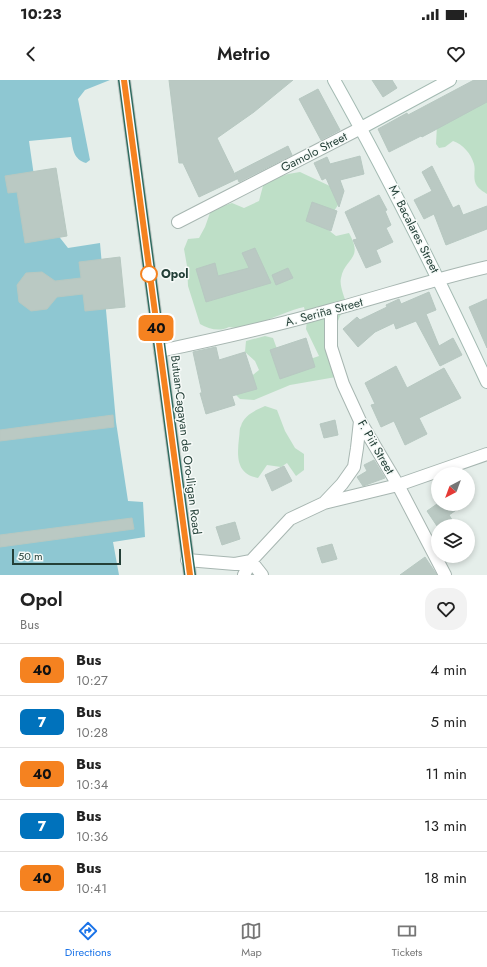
<!DOCTYPE html>
<meta charset="utf-8">
<style>
:root{--surface:#fff;--page:#f2f2f2;--text:#222;--muted:#767676;--line:#e0e0e0;--accent:#1a73e8}
body{margin:0;font-family:Jost,sans-serif;background:var(--page);color:var(--text);height:100vh;display:flex;flex-direction:column;font-size:15px;white-space:nowrap}
*{box-sizing:border-box;margin:0}
p{font-size:13px;color:var(--muted)}
.icon{flex:none;width:22px;height:22px;fill:none;stroke:currentColor;stroke-width:2;stroke-linecap:round;stroke-linejoin:round}
.map{position:relative;height:495px;overflow:hidden}
.sheet{display:flex;flex-direction:column;background:var(--surface);flex:1}
.sheet>*{flex:none}
.badge{padding:0 8px;border-radius:6px;font-size:14px;line-height:26px}
.needle{width:26px;rotate:221deg}
.tools{position:absolute;left:431px;top:387px;display:grid;gap:8px}
.tools a{display:grid;place-items:center;width:44px;height:44px;border-radius:50%;background:var(--surface);box-shadow:0 2px 6px #0003;font-size:20px}
.scale{position:absolute;left:12px;bottom:10px;width:109px;box-sizing:border-box;padding-left:4px;border:2px solid #244038;border-top:0;font-size:11px;line-height:14px;white-space:nowrap;color:#244038;-webkit-text-stroke:3px #f6faf8;paint-order:stroke}
.map>.badge{position:absolute;translate:-50% -50%;box-shadow:0 0 0 2px #fff}
.round{display:grid;place-items:center;flex:none;width:42px;height:42px;border-radius:16px;background:var(--page)}
.headline{display:flex;align-items:center;justify-content:space-between;height:68px;padding:0 20px}
h1{font-size:19px;font-weight:600;line-height:30px}
ul{padding:0;list-style:none}
li{display:flex;align-items:center;gap:12px;height:52px;padding:0 20px;border-top:1px solid var(--line)}
li div{flex:1}
li b{display:block;font-size:15px}
li em{font-style:normal}
li .badge{min-width:44px;font-weight:700;text-align:center}
.status{display:flex;justify-content:space-between;align-items:center;height:28px;padding:0 20px;background:var(--surface);direction:ltr}
.status svg{height:11px;fill:currentColor}
header{display:flex;justify-content:space-between;align-items:center;height:52px;padding:0 20px;background:var(--surface);font-size:18px;font-weight:600}
.dock{display:flex;justify-content:space-around;align-items:center;height:56px;border-top:1px solid var(--line);background:var(--surface);font-size:11px;color:var(--muted)}
.dock a{display:grid;justify-items:center;gap:2px}
.dock .on{color:var(--accent)}
.map>svg:first-child{display:block}
</style>
<div class="status"><b>10:23</b><svg viewBox="0 0 49 12"><path d="M0 12V9h3v3zM5 12V6h3v6zM10 12V3h3v9zM15 12V0h3v12zM26 1h20v11H26zM47 4h2v5h-2z"/></svg></div>
<header><svg class="icon" aria-label="back" viewBox="0 0 24 24"><path d="M15 5l-7 7 7 7"/></svg>Metrio<svg class="icon" aria-label="heart" viewBox="0 0 24 24"><path d="M12 20l-8-8c-3-5 5-10 8-4 3-6 11-1 8 4z"/></svg></header>
<div class="map">
<svg width="487" height="495" viewBox="0 0 487 495">
<rect width="100%" height="100%" fill="#e5eeea"/>
<path fill="#bedfc7" d="M487,21V114C484,112 479,109 477,106C472,98 476,91 474,84C471,74 463,64 453,61L445,67L439,68L436,64L437,45Z
M300,92L332,107L338,125L332,134L327,149L336,156L349,153C364,180 345,177 341,198C339,206 345,218 347,226L340,236L336,246V297L290,305L254,320L240,319L236,315L239,306L259,290L255,281L245,272L246,261L265,256L273,258L284,288L319,276L306,249L307,240L304,227C284,231 248,252 229,247C219,252 209,249 200,244L188,206L187,186L184,169L188,159L199,158L205,147L211,130L232,123L244,128L259,121L264,102L288,94Z
M265,326L277,330L285,351L295,368L304,374V390L296,396L287,383L281,387L267,385L258,398C236,394 237,376 239,358C240,354 239,349 241,346C244,335 256,330 265,326Z"/>
<path fill="#8ec7d2" d="M0,0H110L85,10L78,19L90,80L86,83C73,79 73,69 71,57L29,61L39,131L68,168L100,163L116,342L128,421L143,422L145,457L113,462L119,495H0Z"/>
<path fill="#bac9c3" stroke="#b7c8c1" d="M169,0H293L254,32L217,58L237,99L199,117L183,83H179Z
M372,0H392L397,8L383,17Z
M474,0H487V22L422,57L421,56L389,72L378,49L407,33L408,35Z
M318,9L340,50L321,60L299,19Z
M288,66L292,75L239,102L235,93Z
M360,76L364,94L340,100L344,111L339,127L326,98L322,100L314,83L327,77L330,84Z
M432,86L453,128L459,125L463,135L487,126V149L446,165L434,134L424,139L414,120L432,111L422,92Z
M56,88L67,156L25,163L17,112L8,113L5,96Z
M379,115L387,130L385,131L391,145L386,148L393,162L376,170L381,182L366,188L353,160L357,159L345,132Z
M312,122L337,131L331,151L306,141Z
M255,168L271,203L206,222L196,189L215,183L218,196L249,188L242,173Z
M120,177L125,227L85,231L83,214L57,217L47,229L31,231L19,222L17,205L26,193L42,192L55,201L81,198L79,182Z
M288,188L293,198L276,205L272,195Z
M429,212L436,230L426,234L439,266L453,258L462,275L440,286L416,241L396,249L394,243L375,252L358,267L343,249L357,237L360,240L387,227L386,225L399,219L401,224Z
M487,219V268L469,227Z
M306,258L315,287L280,299L270,270Z
M216,267L219,280L245,272L257,309L232,316L235,325L206,334L200,313H202L193,272Z
M396,286L407,308L444,288L461,318L419,338L427,354L405,365L394,341L381,347L371,325L375,324L365,303Z
M113,335L114,347L0,361V350Z
M335,340L338,355L324,358L320,344Z
M374,380L385,398L363,406L357,397L367,391L364,385Z
M284,386L292,401L272,411L265,395Z
M437,424H465L449,435L456,446H437L427,431Z
M132,438L134,449L0,467V455Z
M235,442L240,459L222,465L216,447Z
M332,464L337,479L322,483L317,468Z
M425,477L437,495H400Z"/>
<g fill="none" stroke-linecap="round" stroke-linejoin="round">
<defs>
<path id="street" d="M178,142L361,48
M331,230V267L343,304L360,341L398,405L445,495
M160,271C217,259 275,246 331,230C383,216 434,199 487,187
M324,423L398,405L487,374
M187,480L235,484L251,481L262,495
M244,495L251,481L290,439L324,423L342,404L354,387L357,368L360,341"/>
<path id="secondary" d="M334,0C389,98 439,199 487,302
M361,48L450,0"/>
<path id="highway" d="M124,0L190,495"/>
</defs>
<use href="#street" stroke="#a7b6b1" stroke-width="14"/>
<use href="#secondary" stroke="#a3bab2" stroke-width="14"/>
<use href="#highway" stroke="#c2cac7" stroke-width="14"/>
<use href="#street" stroke="#fff" stroke-width="12"/>
<use href="#secondary" stroke="#fff" stroke-width="12"/>
<use href="#highway" stroke="#306c60" stroke-width="12"/>
</g>
<g fill="none" stroke-linecap="round" stroke-linejoin="round">
<defs>
<path id="line" d="M124,0L190,495"/>
</defs>
<use href="#line" stroke="#fff" stroke-width="9"/>
<use href="#line" stroke="#f58220" stroke-width="6"/>
</g>
<circle fill="#fff" stroke="#f58220" stroke-width="2" cx="149" cy="194" r="8"/>
<g text-anchor="middle" stroke-width="3" stroke-linejoin="round" paint-order="stroke">
<g font-size="12" fill="#244038" stroke="#f6faf8">
<text transform="translate(314 72) rotate(-27)" y="4">Gamolo Street</text>
<text transform="translate(414 149) rotate(63)" y="4">M. Bacalares Street</text>
<text transform="translate(324 232) rotate(-15)" y="4">A. Seriña Street</text>
<text transform="translate(186 365) rotate(83)" y="4">Butuan-Cagayan de Oro-Iligan Road</text>
<text transform="translate(376 367) rotate(60)" y="4">F. Piit Street</text>
</g>
<g font-size="12" font-weight="bold" fill="#244038" stroke="#f6faf8" text-anchor="start">
<text x="161" y="198">Opol</text>
</g>
</g>
</svg>
<div class="tools">
<a><svg class="needle" viewBox="-14 -14 28 28"><path d="M0-13l5 13h-10z" fill="#e53935"/><path d="M0 13l5-13h-10z" fill="#767676"/></svg></a>
<a><svg class="icon" aria-label="layers" viewBox="0 0 24 24"><path d="M12 4l9 5-9 5-9-5zM3 14l9 5 9-5"/></svg></a>
</div>
<div class="scale">50 m</div>
<b class="badge" style="left:156px;top:248px;background:#f58220;color:#111">40</b>
</div>
<section class="sheet">
<div class="headline"><div><h1>Opol</h1><p>Bus</p></div><a class="round"><svg class="icon" aria-label="heart" viewBox="0 0 24 24"><path d="M12 20l-8-8c-3-5 5-10 8-4 3-6 11-1 8 4z"/></svg></a></div>
<ul>
<li><span class="badge" style="background:#f58220;color:#111">40</span><div><b>Bus</b><p>10:27</p></div><em>4 min</em></li>
<li><span class="badge" style="background:#0072bc;color:#fff">7</span><div><b>Bus</b><p>10:28</p></div><em>5 min</em></li>
<li><span class="badge" style="background:#f58220;color:#111">40</span><div><b>Bus</b><p>10:34</p></div><em>11 min</em></li>
<li><span class="badge" style="background:#0072bc;color:#fff">7</span><div><b>Bus</b><p>10:36</p></div><em>13 min</em></li>
<li><span class="badge" style="background:#f58220;color:#111">40</span><div><b>Bus</b><p>10:41</p></div><em>18 min</em></li>
</ul>
</section>
<nav class="dock">
<a class="on"><svg class="icon" aria-label="directions" viewBox="0 0 24 24"><path d="M12 3l9 9-9 9-9-9zM9 14v-3h6M13 9l2 2-2 2"/></svg>Directions</a>
<a><svg class="icon" aria-label="map" viewBox="0 0 24 24"><path d="M3 6l6-2 6 2 6-2v14l-6 2-6-2-6 2zM9 4v14M15 6v14"/></svg>Map</a>
<a><svg class="icon" aria-label="tickets" viewBox="0 0 24 24"><path d="M3 7h18v10H3zM15 7v10"/></svg>Tickets</a>
</nav>
